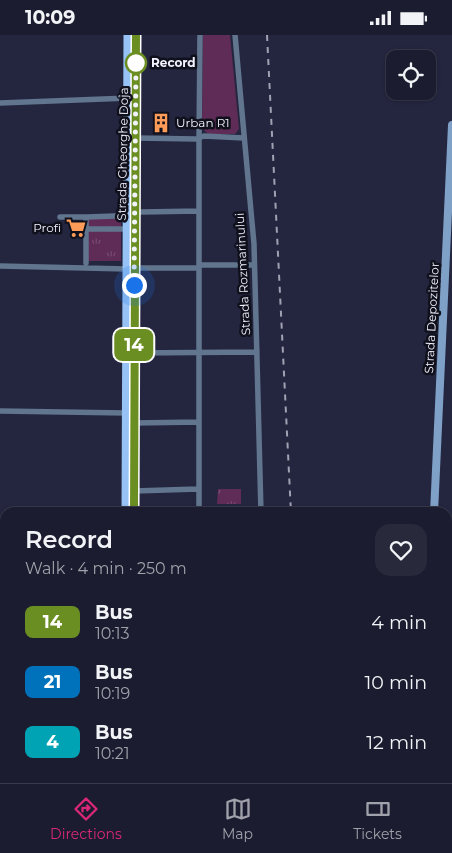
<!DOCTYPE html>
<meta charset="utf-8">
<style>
:root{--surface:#1b1c2f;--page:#28293b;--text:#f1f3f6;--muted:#a0a1aa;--line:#393a4b;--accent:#db2777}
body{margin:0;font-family:Montserrat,sans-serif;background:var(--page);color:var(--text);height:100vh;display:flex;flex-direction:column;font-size:19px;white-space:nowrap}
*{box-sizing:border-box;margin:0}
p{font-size:16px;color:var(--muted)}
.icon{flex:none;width:28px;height:28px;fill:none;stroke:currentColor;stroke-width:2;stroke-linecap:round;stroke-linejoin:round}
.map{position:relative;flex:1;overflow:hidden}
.panel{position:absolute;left:0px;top:472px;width:452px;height:276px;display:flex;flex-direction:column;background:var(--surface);border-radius:15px 15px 0 0;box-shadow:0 1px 4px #0004,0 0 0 1px var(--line)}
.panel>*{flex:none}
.badge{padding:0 10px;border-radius:8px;font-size:18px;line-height:32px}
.tools{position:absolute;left:386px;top:15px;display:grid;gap:10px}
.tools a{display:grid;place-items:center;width:50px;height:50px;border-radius:10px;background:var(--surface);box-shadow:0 1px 4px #0004,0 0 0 1px var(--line);font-size:25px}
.you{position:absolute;width:25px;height:25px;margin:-12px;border:4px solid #fff;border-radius:50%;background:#1a73e8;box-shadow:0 0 0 8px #1a73e833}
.map>.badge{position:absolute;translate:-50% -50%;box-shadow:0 0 0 2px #fff}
.round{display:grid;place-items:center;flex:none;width:52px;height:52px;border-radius:15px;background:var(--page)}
.overview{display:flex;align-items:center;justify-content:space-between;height:85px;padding:0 25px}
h1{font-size:24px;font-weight:600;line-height:38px}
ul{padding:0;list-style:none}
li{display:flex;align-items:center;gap:15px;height:60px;padding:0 25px}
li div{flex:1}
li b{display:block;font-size:19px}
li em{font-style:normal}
li .badge{min-width:55px;font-weight:700;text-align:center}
.status{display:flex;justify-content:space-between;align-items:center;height:35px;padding:0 25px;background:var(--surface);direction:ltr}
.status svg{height:14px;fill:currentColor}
.menu{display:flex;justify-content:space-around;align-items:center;height:70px;border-top:1px solid var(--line);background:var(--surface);font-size:14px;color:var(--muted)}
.menu a{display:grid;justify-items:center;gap:2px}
.menu .selected{color:var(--accent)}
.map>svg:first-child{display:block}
</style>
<div class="status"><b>10:09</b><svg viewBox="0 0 49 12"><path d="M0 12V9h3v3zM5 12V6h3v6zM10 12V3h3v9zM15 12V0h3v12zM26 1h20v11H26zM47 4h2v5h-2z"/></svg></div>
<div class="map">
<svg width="452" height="748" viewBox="0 0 452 748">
<defs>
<pattern id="park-tufts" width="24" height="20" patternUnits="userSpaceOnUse" patternTransform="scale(1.25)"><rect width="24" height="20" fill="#5f2b57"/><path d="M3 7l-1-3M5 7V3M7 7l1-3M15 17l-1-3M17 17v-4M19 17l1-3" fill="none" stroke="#764a70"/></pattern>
</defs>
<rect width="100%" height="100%" fill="#24263f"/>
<path fill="#5f2b57" d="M203,0H230L239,94L235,99H208L202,93Z"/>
<path fill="url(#park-tufts)" d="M121,183V226H88V184Z
M218,454H241V469H217Z"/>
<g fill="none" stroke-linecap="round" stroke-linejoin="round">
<path stroke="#001c26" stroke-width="2" d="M448,635L452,633
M0,731L5,730"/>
<path stroke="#61758e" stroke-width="5.5" d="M235,0L254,209L261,478
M0,68L129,63
M136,103L196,104L204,101L244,103
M141,177L199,176
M60,182H86V228
M86,182L115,181
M86,194H122
M199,230H254
M0,231L127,234
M134,233H199
M134,318L257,317
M0,376L126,378
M134,388L199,387
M134,456L198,454
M199,478V107L200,0"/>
<path stroke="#7fa1c8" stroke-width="8" d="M434,478L452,90
M0,722H5
M420,748V744"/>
<path stroke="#97c2f5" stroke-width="9" d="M126,478L128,0
M134,478L136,0
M125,748V744
M133,748V744"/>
<path stroke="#a0a1b2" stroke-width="2" stroke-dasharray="6 6" stroke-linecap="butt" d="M267,0L291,478
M303,744L304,748"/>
</g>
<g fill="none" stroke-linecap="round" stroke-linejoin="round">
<defs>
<path id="line" d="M134,478L136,0"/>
</defs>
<use href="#line" stroke="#fff" stroke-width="11"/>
<use href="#line" stroke="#6b8e23" stroke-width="8"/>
<path stroke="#f2f3fe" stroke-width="5" stroke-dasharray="0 9" d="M134,250L136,28"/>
</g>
<defs>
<symbol id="building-bare" viewBox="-9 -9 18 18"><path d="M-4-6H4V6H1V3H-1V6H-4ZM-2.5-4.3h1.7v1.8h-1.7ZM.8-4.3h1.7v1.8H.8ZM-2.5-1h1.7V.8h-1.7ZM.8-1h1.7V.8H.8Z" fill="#fe9b58" stroke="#0f101c" stroke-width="2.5" paint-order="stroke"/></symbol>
<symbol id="supermarket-bare" viewBox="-9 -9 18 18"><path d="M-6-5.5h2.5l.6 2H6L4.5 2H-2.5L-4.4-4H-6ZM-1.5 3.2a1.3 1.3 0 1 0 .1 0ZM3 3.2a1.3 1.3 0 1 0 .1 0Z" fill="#fe9b58" stroke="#0f101c" stroke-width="2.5" paint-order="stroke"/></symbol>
</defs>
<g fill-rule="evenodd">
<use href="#building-bare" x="147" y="74" width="28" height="28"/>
<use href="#supermarket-bare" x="62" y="179" width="28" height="28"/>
</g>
<circle fill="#fff" stroke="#6b8e23" stroke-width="2.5" cx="136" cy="28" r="10"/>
<g text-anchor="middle" stroke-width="5" stroke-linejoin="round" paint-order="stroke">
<g font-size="12" font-weight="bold" fill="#f2f3fe" stroke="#0f101c" text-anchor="start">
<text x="151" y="32">Record</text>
</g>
<g font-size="12" fill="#f2f3fe" stroke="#0f101c" text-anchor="start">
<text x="176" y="92">Urban R1</text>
<text x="61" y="197" text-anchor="end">Profi</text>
</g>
<g font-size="12" fill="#f2f3fe" stroke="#0f101c">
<text transform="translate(123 119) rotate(-89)" y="4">Strada Gheorghe Doja</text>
<text transform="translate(243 239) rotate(-93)" y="4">Strada Rozmarinului</text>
<text transform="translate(432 283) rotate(-87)" y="4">Strada Depozitelor</text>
</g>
</g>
</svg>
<div class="tools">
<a><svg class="icon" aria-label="locate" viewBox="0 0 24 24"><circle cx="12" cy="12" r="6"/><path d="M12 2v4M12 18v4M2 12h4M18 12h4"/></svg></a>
</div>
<div class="you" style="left:134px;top:250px"></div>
<b class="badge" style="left:134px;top:310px;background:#6b8e23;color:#fff">14</b>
<section class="panel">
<div class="overview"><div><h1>Record</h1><p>Walk · 4 min · 250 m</p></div><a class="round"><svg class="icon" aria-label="heart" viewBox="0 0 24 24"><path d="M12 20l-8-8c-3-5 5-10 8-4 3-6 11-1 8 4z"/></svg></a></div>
<ul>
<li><span class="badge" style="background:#6b8e23;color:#fff">14</span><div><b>Bus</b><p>10:13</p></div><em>4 min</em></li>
<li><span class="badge" style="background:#0072bc;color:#fff">21</span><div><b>Bus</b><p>10:19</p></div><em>10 min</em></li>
<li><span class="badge" style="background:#00a3b4;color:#fff">4</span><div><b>Bus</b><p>10:21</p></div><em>12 min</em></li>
</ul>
</section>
</div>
<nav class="menu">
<a class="selected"><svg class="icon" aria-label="directions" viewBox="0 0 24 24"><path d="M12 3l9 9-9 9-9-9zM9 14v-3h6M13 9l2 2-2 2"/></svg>Directions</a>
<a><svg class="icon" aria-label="map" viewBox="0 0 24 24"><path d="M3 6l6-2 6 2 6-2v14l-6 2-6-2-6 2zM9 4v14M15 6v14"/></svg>Map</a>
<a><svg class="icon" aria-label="tickets" viewBox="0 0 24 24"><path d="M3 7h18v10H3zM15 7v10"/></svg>Tickets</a>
</nav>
